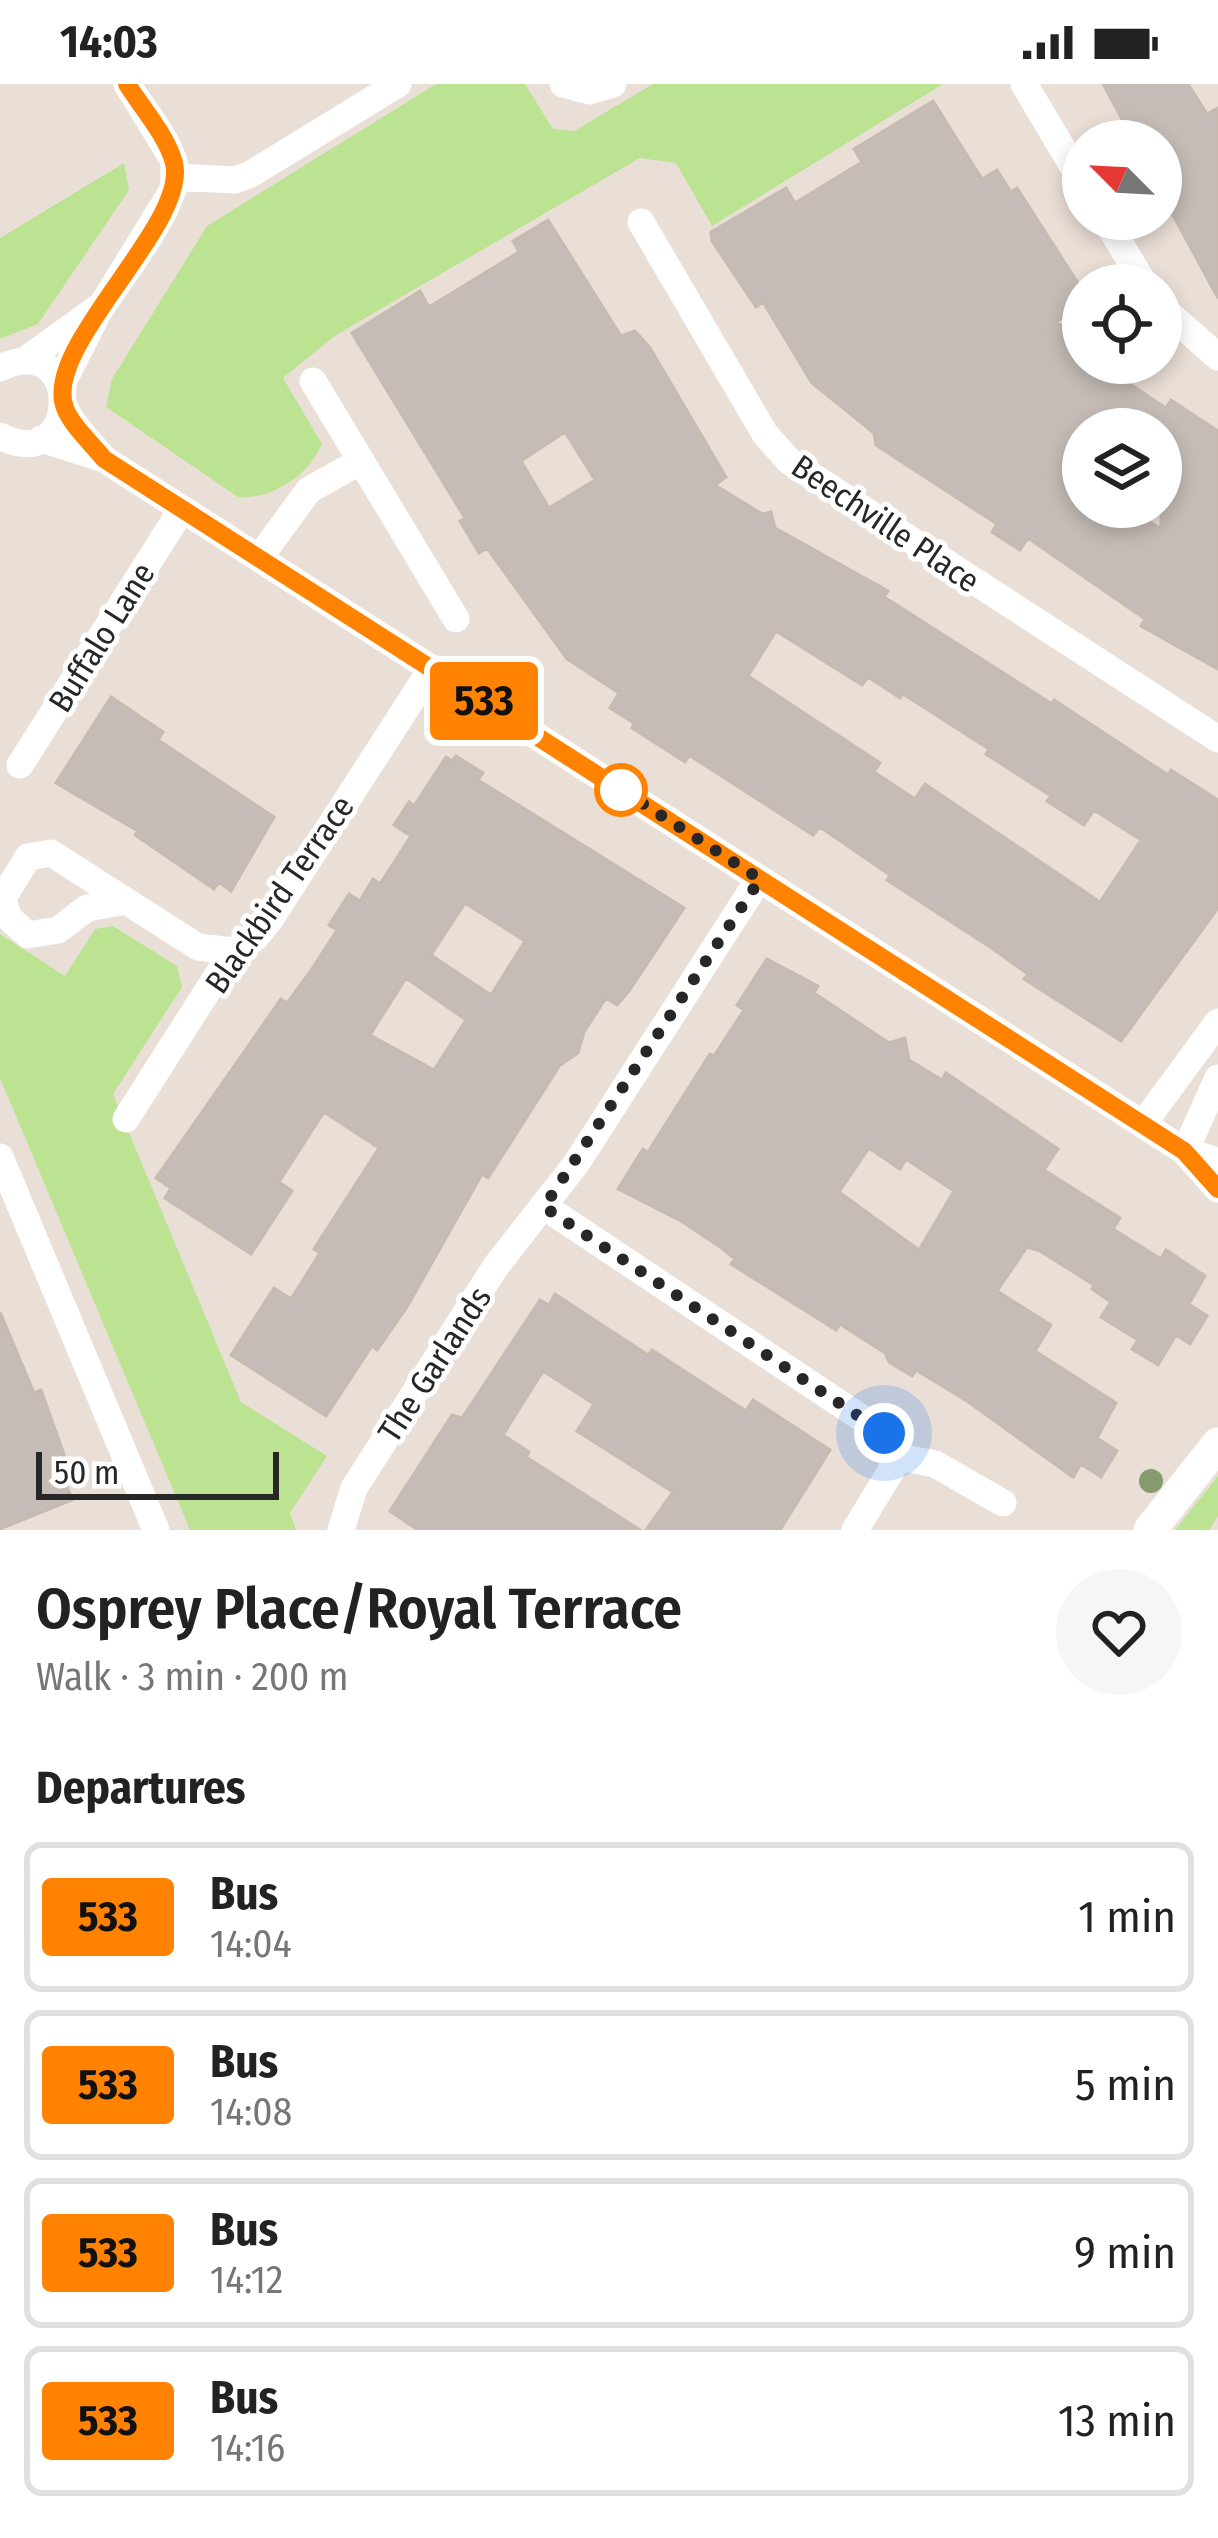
<!DOCTYPE html>
<meta charset="utf-8">
<style>
:root{--surface:#fff;--page:#f6f6f6;--text:#222;--muted:#767676;--line:#e0e0e0}
body{margin:0;font-family:"Fira Sans Condensed",sans-serif;background:var(--page);color:var(--text);height:100vh;display:flex;flex-direction:column;font-size:45px;white-space:nowrap}
*{box-sizing:border-box;margin:0}
p{font-size:39px;color:var(--muted)}
.icon{flex:none;width:66px;height:66px;fill:none;stroke:currentColor;stroke-width:2;stroke-linecap:round;stroke-linejoin:round}
.map{position:relative;height:1446px;overflow:hidden}
.details{display:flex;flex-direction:column;background:var(--surface);flex:1}
.details>*{flex:none}
.badge{padding:0 24px;border-radius:9px;font-size:42px;line-height:78px}
.needle{width:78px;rotate:294deg}
.controls{position:absolute;left:1062px;top:36px;display:grid;gap:24px}
.controls a{display:grid;place-items:center;width:120px;height:120px;border-radius:50%;background:var(--surface);box-shadow:0 6px 18px #0003;font-size:60px}
.scale{position:absolute;left:36px;bottom:30px;width:243px;box-sizing:border-box;padding-left:12px;border:6px solid #272727;border-top:0;font-size:33px;line-height:42px;white-space:nowrap;color:#272727;-webkit-text-stroke:9px #fff;paint-order:stroke}
.you{position:absolute;width:60px;height:60px;margin:-30px;border:9px solid #fff;border-radius:50%;background:#1a73e8;box-shadow:0 0 0 18px #1a73e833}
.map>.badge{position:absolute;translate:-50% -50%;box-shadow:0 0 0 6px #fff}
h2{padding:0 36px;font-size:45px;line-height:108px}
.round{display:grid;place-items:center;flex:none;width:126px;height:126px;border-radius:63px;background:var(--page)}
.overview{display:flex;align-items:center;justify-content:space-between;height:204px;padding:0 36px}
h1{font-size:57px;font-weight:600;line-height:90px}
ul{padding:0;list-style:none}
li{display:flex;align-items:center;gap:36px;height:150px;margin:0 24px 18px;padding:0 12px;border:6px solid var(--line);border-radius:18px}
li div{flex:1}
li b{display:block;font-size:45px}
li em{font-style:normal}
li .badge{min-width:132px;font-weight:700;text-align:center}
.status{display:flex;justify-content:space-between;align-items:center;height:84px;padding:0 60px;background:var(--surface);direction:ltr}
.status svg{height:33px;fill:currentColor}
.map>svg:first-child{display:block}
</style>
<div class="status"><b>14:03</b><svg viewBox="0 0 49 12"><path d="M0 12V9h3v3zM5 12V6h3v6zM10 12V3h3v9zM15 12V0h3v12zM26 1h20v11H26zM47 4h2v5h-2z"/></svg></div>
<div class="map">
<svg width="1218" height="1446" viewBox="0 0 1218 1446">
<rect width="100%" height="100%" fill="#eadfd7"/>
<path fill="#bbe392" d="M436,0H525L553,45L574,47L653,0H943L712,142L676,79L640,74L336,251L283,294L322,360C309,391 272,416 238,413L106,323L112,295L207,142Z
M124,79L129,106L38,240L0,255V154Z
M113,842L177,882L182,903L113,1010L241,1318L327,1372L290,1429L296,1446H190L0,994V850L65,892L95,845Z
M1218,1392V1432L1209,1446H1175Z"/>
<path fill="#c5bcb7" stroke="#c5bbb1" stroke-width="3" fill-rule="evenodd" d="M1103,0H1188L1207,30L1218,24V214L1161,109V57H1134Z
M933,17L982,95L997,86L1011,108L1017,104L1083,207V222L1056,238L1083,255V279H1126L1118,292L1166,324L1171,316L1218,347V585L1141,542L1145,535L1028,454L1020,466L992,448L997,440L876,361L874,349L812,299L763,218L756,223L712,157L711,148L786,104L795,119L862,78L854,65ZM1083,345H1161V445L1126,423H1083Z
M548,136L621,252L635,247L650,264L726,393L715,401L762,430L771,428L775,444L888,507L884,513L1052,620L1054,616L1168,691L1171,686L1218,716V824L1121,957L1024,895L1028,890L993,865L887,796L890,791L820,743L813,751L689,671L685,678L632,644L634,639L610,624L619,609L567,575L487,464L479,469L460,437L465,434L352,249L420,207L429,223L519,168L513,157ZM565,348L595,396L549,424L521,377ZM776,547L862,601L868,593L900,614L903,610L989,665L986,670L1051,712L1047,717L1084,741L1094,726L1141,756L1100,818L925,700L915,715L874,688L880,679L748,592Z
M111,613L163,648L158,656L274,733L231,807L219,798L214,805L135,751L138,747L56,699Z
M456,672L483,689L478,696L684,824L629,907L617,921L606,914L584,948L578,969L560,981L488,1094L482,1090L407,1223L377,1266L372,1262L326,1332L231,1271L274,1204L291,1215L320,1169L314,1165L379,1064L324,1028L279,1098L292,1107L251,1170L165,1114L171,1104L156,1094L281,915L287,919L310,888L337,846L329,841L349,810L360,817L373,795L380,800L411,752L394,741L409,718L414,722L446,673L452,677ZM465,819L525,857L491,911L431,871ZM406,894L466,936L434,986L370,951Z
M767,875L818,902L814,909L889,959L905,954L909,976L942,996L946,989L1058,1065L1044,1086L1120,1134L1113,1145L1161,1175L1166,1166L1205,1192L1189,1220L1207,1232L1190,1260L1176,1251L1158,1281L1132,1265L1138,1256L1101,1233L1111,1218L1092,1205L1094,1201L1040,1167L1027,1163L997,1207L1051,1241L1035,1267L1116,1319L1097,1354L1117,1367L1101,1393L1081,1380L1073,1393L967,1317L916,1286L912,1292L889,1278L885,1269L840,1240L836,1246L731,1180L735,1175L723,1165L681,1137L618,1105L643,1065L648,1068L710,970L714,972L744,926L737,921ZM869,1064L900,1085L906,1075L954,1107L919,1166L839,1108Z
M555,1210L648,1271L652,1266L746,1327L753,1316L830,1366L780,1446H646L673,1408L577,1347L594,1320L543,1287L503,1351L529,1368L526,1373L640,1446H418L390,1427L452,1331L462,1334L540,1216L549,1221Z
M0,1228L34,1309L41,1306L73,1396L66,1399L72,1416L0,1445Z"/>
<g fill="none" stroke-linecap="round" stroke-linejoin="round">
<path stroke="#fff" stroke-width="27" d="M563,0L589,7L613,0
M1024,0L1083,99
M176,93L235,96L249,91L398,0
M1105,135L1145,201
M641,138L765,350L789,377L1218,655
M1161,223L1218,273
M24,277L99,223
M0,284C85,243 81,395 0,352
M313,297L456,535
M61,302L102,221L174,104V77L127,0
M41,355L104,375L1185,1067L1218,1077
M259,474L309,406L361,377
M20,681L182,425
M126,817L87,824L58,846L28,851L8,833L3,814L28,773L51,769L198,863L233,867
M126,1035L233,867L255,854L271,834L432,584
M1143,1040L1218,938
M1185,1067L1218,994
M1185,1068L1218,1105
M0,1073L156,1446
M545,1123L884,1349L894,1382L855,1446
M894,1372L935,1380L1003,1419
M341,1446L354,1404L496,1182L576,1080L759,795"/>
<path stroke="#fff" stroke-width="33" d="M1150,1446L1218,1360"/>
</g>
<circle fill="#869b6d" cx="1151" cy="1397" r="12"/>
<g fill="none" stroke-linecap="round" stroke-linejoin="round">
<defs>
<path id="line" d="M127,0C142,24 167,52 174,79C189,141 41,263 65,324C72,342 92,360 104,375L1184,1067L1218,1105"/>
</defs>
<use href="#line" stroke="#fff" stroke-width="27"/>
<use href="#line" stroke="#ff8200" stroke-width="18"/>
<path stroke="#272727" stroke-width="12" stroke-dasharray="0 21.6" d="M621,706L614,701L760,795L544,1123L884,1349"/>
</g>
<circle fill="#fff" stroke="#ff8200" stroke-width="6" cx="621" cy="706" r="24"/>
<g text-anchor="middle" stroke-width="10" stroke-linejoin="round" paint-order="stroke">
<g font-size="33" fill="#272727" stroke="#fff">
<text transform="translate(886 439) rotate(34)" y="12">Beechville Place</text>
<text transform="translate(101 553) rotate(-58)" y="12">Buffalo Lane</text>
<text transform="translate(279 810) rotate(-55)" y="12">Blackbird Terrace</text>
<text transform="translate(434 1280) rotate(-57)" y="12">The Garlands</text>
</g>
</g>
</svg>
<div class="controls">
<a><svg class="needle" viewBox="-14 -14 28 28"><path d="M0-13l5 13h-10z" fill="#e53935"/><path d="M0 13l5-13h-10z" fill="#767676"/></svg></a>
<a><svg class="icon" aria-label="locate" viewBox="0 0 24 24"><circle cx="12" cy="12" r="6"/><path d="M12 2v4M12 18v4M2 12h4M18 12h4"/></svg></a>
<a><svg class="icon" aria-label="layers" viewBox="0 0 24 24"><path d="M12 4l9 5-9 5-9-5zM3 14l9 5 9-5"/></svg></a>
</div>
<div class="scale">50 m</div>
<div class="you" style="left:884px;top:1349px"></div>
<b class="badge" style="left:484px;top:617px;background:#ff8200;color:#111">533</b>
</div>
<section class="details">
<div class="overview"><div><h1>Osprey Place/Royal Terrace</h1><p>Walk · 3 min · 200 m</p></div><a class="round"><svg class="icon" aria-label="heart" viewBox="0 0 24 24"><path d="M12 20l-8-8c-3-5 5-10 8-4 3-6 11-1 8 4z"/></svg></a></div>
<h2>Departures</h2>
<ul>
<li><span class="badge" style="background:#ff8200;color:#111">533</span><div><b>Bus</b><p>14:04</p></div><em>1 min</em></li>
<li><span class="badge" style="background:#ff8200;color:#111">533</span><div><b>Bus</b><p>14:08</p></div><em>5 min</em></li>
<li><span class="badge" style="background:#ff8200;color:#111">533</span><div><b>Bus</b><p>14:12</p></div><em>9 min</em></li>
<li><span class="badge" style="background:#ff8200;color:#111">533</span><div><b>Bus</b><p>14:16</p></div><em>13 min</em></li>
</ul>
</section>
